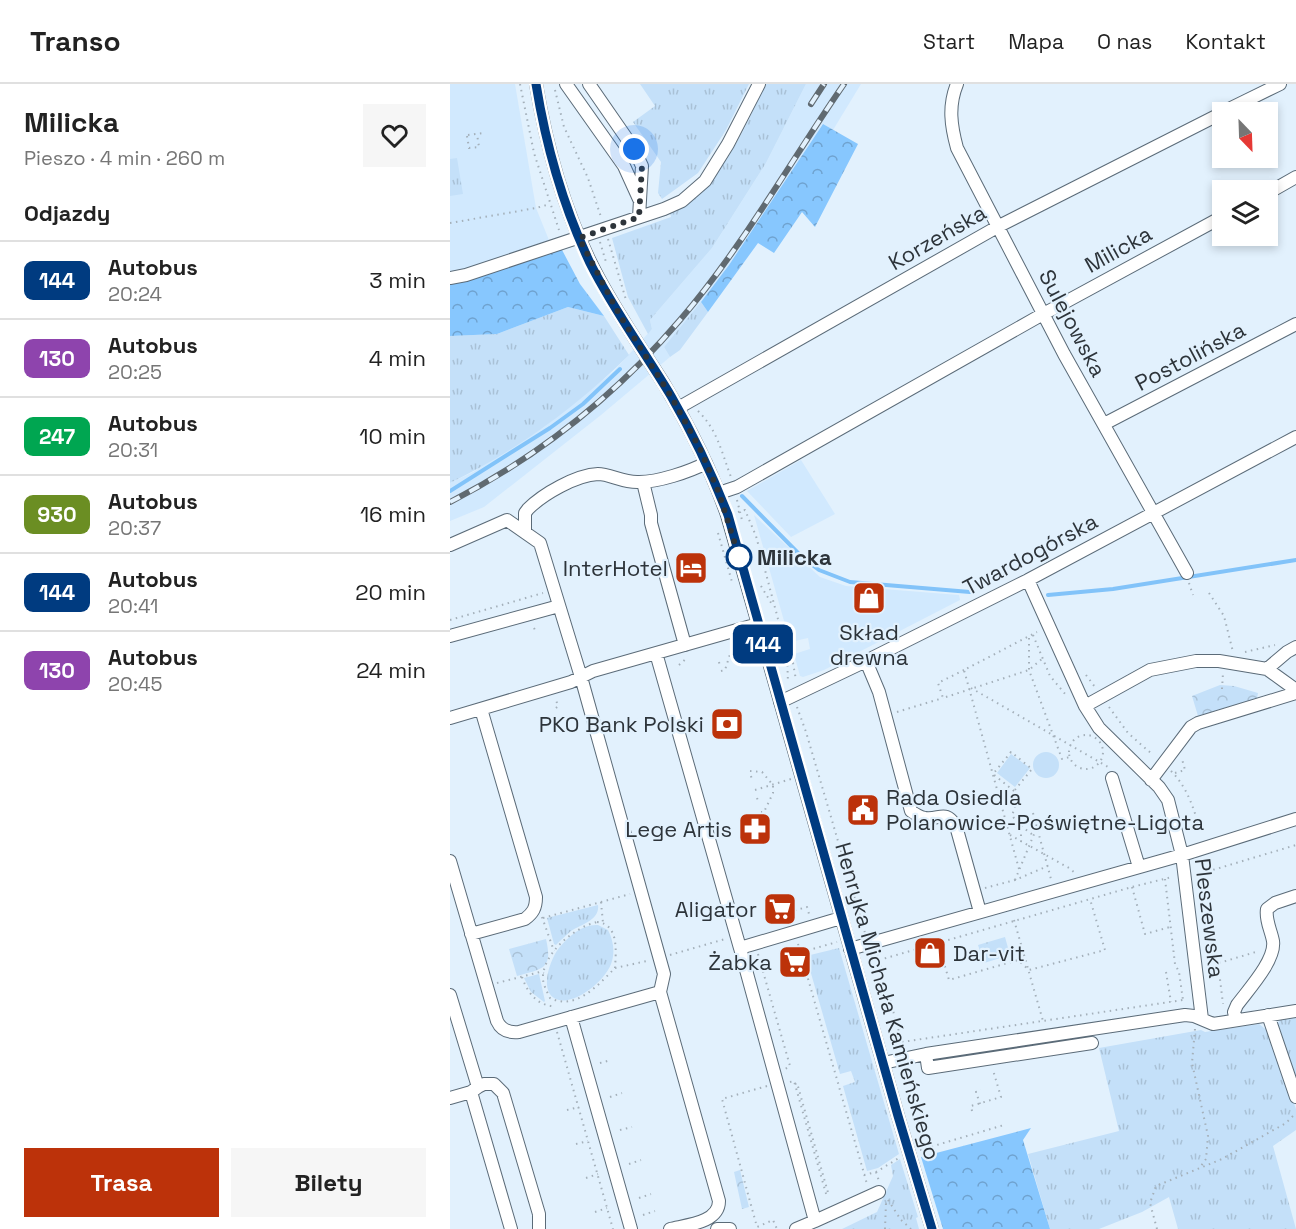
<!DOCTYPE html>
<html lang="pl">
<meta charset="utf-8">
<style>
:root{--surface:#fff;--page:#f6f6f6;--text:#222;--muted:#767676;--line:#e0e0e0;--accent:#bc320a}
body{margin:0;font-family:"Space Grotesk",sans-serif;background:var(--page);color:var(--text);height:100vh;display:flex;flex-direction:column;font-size:22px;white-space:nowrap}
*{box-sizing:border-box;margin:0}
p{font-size:20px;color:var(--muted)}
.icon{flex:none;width:33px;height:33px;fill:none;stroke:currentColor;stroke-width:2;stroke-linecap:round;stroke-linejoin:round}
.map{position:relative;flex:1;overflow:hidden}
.sheet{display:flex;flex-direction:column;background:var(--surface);width:450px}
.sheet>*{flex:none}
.badge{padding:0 12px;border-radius:9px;font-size:21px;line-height:39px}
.needle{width:39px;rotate:157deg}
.controls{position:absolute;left:762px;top:18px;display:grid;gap:12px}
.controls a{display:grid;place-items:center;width:66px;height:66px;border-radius:0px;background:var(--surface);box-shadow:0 3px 9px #0003;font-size:30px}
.you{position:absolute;width:30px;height:30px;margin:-15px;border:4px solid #fff;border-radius:50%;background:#1a73e8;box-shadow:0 0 0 9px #1a73e833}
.map>.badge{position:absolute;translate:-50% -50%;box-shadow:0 0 0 3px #fff}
h2{padding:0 24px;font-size:22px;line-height:54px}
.round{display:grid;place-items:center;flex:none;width:63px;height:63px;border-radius:0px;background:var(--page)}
.headline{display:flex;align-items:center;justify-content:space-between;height:102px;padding:0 24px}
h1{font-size:28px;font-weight:700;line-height:45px}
.cta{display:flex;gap:12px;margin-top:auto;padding:12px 24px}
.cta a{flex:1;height:69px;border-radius:0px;background:var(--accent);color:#fff;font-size:24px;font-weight:700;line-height:69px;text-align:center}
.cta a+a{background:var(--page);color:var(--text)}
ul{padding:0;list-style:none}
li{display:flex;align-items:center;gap:18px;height:78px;padding:0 24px;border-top:2px solid var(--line)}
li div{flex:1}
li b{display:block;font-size:22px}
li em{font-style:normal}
li .badge{min-width:66px;font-weight:700;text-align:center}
header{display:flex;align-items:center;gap:36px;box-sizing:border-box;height:84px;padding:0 30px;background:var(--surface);border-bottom:2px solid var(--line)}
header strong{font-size:28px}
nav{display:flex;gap:33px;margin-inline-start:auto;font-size:21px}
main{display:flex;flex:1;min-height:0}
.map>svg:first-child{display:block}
</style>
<header>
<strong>Transo</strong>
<nav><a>Start</a><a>Mapa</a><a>O nas</a><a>Kontakt</a></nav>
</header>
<main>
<section class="sheet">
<div class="headline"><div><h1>Milicka</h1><p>Pieszo · 4 min · 260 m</p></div><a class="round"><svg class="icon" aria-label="heart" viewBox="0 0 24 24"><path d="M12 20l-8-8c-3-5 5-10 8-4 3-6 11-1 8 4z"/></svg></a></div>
<h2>Odjazdy</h2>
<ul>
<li><span class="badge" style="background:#003b80;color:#fff">144</span><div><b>Autobus</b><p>20:24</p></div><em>3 min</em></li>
<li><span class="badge" style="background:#8e44ad;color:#fff">130</span><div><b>Autobus</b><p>20:25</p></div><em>4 min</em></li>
<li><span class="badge" style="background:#00a651;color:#fff">247</span><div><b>Autobus</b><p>20:31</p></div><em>10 min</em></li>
<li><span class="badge" style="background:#6b8e23;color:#fff">930</span><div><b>Autobus</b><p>20:37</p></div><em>16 min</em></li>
<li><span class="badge" style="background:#003b80;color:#fff">144</span><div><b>Autobus</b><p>20:41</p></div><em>20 min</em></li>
<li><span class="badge" style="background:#8e44ad;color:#fff">130</span><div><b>Autobus</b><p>20:45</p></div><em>24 min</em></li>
</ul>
<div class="cta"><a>Trasa</a><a>Bilety</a></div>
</section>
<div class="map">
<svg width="846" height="1145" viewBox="0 0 846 1145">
<defs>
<pattern id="grass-tufts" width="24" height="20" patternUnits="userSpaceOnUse" patternTransform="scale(1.5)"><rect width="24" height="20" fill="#c4e0f9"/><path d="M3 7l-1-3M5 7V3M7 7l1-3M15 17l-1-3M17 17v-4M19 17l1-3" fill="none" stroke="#a9c1d6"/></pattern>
<pattern id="forest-crowns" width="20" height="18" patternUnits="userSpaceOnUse" patternTransform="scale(1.5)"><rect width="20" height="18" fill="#87c7fe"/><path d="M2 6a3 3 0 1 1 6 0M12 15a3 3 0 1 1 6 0" fill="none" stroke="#6fa2cf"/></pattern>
<pattern id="park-crowns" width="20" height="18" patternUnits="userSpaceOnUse" patternTransform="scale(1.5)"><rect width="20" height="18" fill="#c4e0f9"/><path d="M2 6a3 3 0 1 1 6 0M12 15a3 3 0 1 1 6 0" fill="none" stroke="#a9c1d6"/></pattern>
</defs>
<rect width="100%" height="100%" fill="#e2f1fd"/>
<path fill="#d1e9fe" d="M0,0H65L86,124L103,166L0,197Z
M356,0H411L383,46L373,40L279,181L243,230L214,263L220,273L151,331L34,423L0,437V399L23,388L94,343L164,287L202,245L200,236L262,164L316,79Z
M351,376L385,430L341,453L297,407Z
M304,431L370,493L396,502L509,511L510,516L374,586L353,593L350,592L344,570L360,565L358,554L340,558Z"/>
<path fill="url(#grass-tufts)" d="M190,0H299L276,46L248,89L212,115L208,109L211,78L183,38L205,22Z
M316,0H356L316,79L262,164L200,236L202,245L198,250L178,213L162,154L221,133L220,129C271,104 292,48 316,0Z
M7,74L13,110L0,112V75Z
M251,218L258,228L230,266L220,273L214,263Z
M118,223L154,232L179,271C128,322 66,367 0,399V252L47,250Z
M148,821C150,836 132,840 121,847C116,851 111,856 106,861L104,860L97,834Z
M148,841L158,846C163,856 165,866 162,877C158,894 128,920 109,916C87,911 100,875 109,864C119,852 132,840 148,841Z
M389,864L449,1070L428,1084L417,1087L393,1002L405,998L401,987L390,990L356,872Z
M89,890L95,917L94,918L81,908L74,894Z
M846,932V1004L826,942L831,934Z
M809,940L818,947L846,1025V1046L823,1062L846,1145H728L719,1113L692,1128L649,1145H600L578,1070L669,1047L649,964L751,946L755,948Z
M450,1075L468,1133L466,1134L469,1145H392L427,1128L443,1092L441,1081Z"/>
<path fill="url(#forest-crowns)" d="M373,40L408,60L365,143L352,128L324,169L308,159L258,228L251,218L279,181Z
M111,164L130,200L154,232L118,223L47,250L0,252V197Z
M581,1044L573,1056L600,1145H493L471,1073Z"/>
<path fill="url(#park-crowns)" d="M770,601L784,602L808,609L807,614L748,632L742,612Z
M555,853L560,871L534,879L528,861Z
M96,855C103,885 93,885 67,892L59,865Z
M290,1086L299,1123L292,1125L284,1088Z"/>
<path fill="#c4e0f9" d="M583 681a13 13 0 1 1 26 0a13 13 0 1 1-26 0Z
M561,670L580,684L565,703L547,689Z"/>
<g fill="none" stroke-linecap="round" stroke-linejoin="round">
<path stroke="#82c3f9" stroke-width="4" d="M0,407L100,344L133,320L170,285
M292,412L353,474L369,486L400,498L520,508
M598,511L663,505L846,476"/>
<defs>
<path id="minor" d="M86,0C97,66 115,131 147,191C167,229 191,264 214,300C239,342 261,385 277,431L448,1032L482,1145
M116,0L174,82L189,115
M139,0L184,65L192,82L189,133
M507,0C498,22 501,42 507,64L614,270L737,489
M773,28L830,0
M818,109L846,93
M0,194L16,191L214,125L232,117L255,97L278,60L309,0
M228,324L549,142L772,29
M654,340L846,240
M193,398L201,431V439L235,561
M269,409L287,403L586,234L772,133
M75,448V429L78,425C93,410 126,391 148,390C160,390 174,399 189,398C208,398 239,388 256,379
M0,461L57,436L90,459L131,593L214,890L210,908L69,948C59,949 51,946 47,937L0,777
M578,496L635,622L649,644L709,703L718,716L732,771L752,935
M0,552L109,522
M206,569L290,864
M416,577L429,608L461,727C465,730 470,733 475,734C490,736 495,725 506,742L530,828
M817,585L837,568L846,563
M330,618L416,577L578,496L846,353
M635,622L700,586L746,577H769L817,585L846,606
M0,634L121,598L143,587L308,540
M662,694L689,783
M701,696L741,643L748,639L846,609
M391,834L290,864L365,1137L429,1108
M21,850L75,835C83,829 86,824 86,813L31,625
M400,865L732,771L846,735
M210,908L269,1117C269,1139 236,1141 220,1145
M0,911L28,1003L21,1008L0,1014
M818,931L846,1013
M121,933L181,1145
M786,936L784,928L787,921C798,906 826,876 823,857C821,846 815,836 817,825L825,819L846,812
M476,970L478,984L642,959
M433,979L476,970L735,931L744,932L763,940L846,927
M28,1003L34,1000H44L53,1009L89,1130V1145
M21,1008L61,1145
M267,1145H280
M346,1145L365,1137"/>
</defs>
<use href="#minor" stroke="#5b6b78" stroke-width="14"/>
<path stroke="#a4b0ba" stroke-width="2" stroke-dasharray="1.5 4.5" stroke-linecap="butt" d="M70,0L84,69L109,146
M105,6L114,43L138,94L151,133
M18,51L33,49
M17,52L19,64L29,63L27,50
M0,139L86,124L100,120
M158,155L176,216
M150,158L156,178
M248,327C268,347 271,367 281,393
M287,416L292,436
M288,428L295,426L306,452L337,569L343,579L346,596
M268,449L282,498
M739,499L743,511
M311,502L323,522
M759,509L774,532L783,568
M0,536L93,509
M84,544L85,546
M583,551L600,592L616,611
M579,554V586L612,675L620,673
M281,568L292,561L300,559
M795,568L825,561
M337,569L338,599
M269,578L270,583
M229,581L238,573
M514,586L488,599L493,614L579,586L593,574
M271,587L275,586L283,561
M636,591L645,603
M521,604L658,683
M772,605L773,589
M347,623L356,648L415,849
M659,623L678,649L703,671
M106,624L108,622L106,616
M447,628L493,614
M619 668a17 17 0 1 1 34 0a17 17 0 1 1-34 0Z
M300,687L312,688L323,701V709L314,728H311
M721,687C739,705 744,727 752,751
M725,689L735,686L732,675
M301,692L302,696
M305,706L341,695
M564,707L543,690L561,668L582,685L564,707L565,724L562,731L567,739L583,751
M307,714L309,719
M583,729L601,795
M560,751L619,784L625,789
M571,758V741
M752,777L759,805L773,920
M569,785L514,586L587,548
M746,791L846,761
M715,795L725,880L729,888L733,916
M565,796L587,743
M682,803L695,850L720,843
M535,804L565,796L598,782
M151,818L153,839
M339,828L357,823L359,830
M92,833L104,867
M93,834L180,810
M564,836L593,937
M147,838C169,840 166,867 165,884C148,901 126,927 100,914C97,908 94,902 93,896C91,871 124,843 147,838Z
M488,859L499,896L568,876L579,886L655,866L640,815
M348,860L417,1100
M352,868L387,858
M308,870L340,982L335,985
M427,870L453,962
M220,871L275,855
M429,876L682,803L722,793
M769,879L809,867
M165,884L197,877
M716,888L721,918
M72,893C77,907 85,920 102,922
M47,899L90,888L94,889
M745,945L742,979L758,1052L756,1075L751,1082
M107,948L163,1145
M452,958L733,916
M150,979L161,976
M340,998L344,997L377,1113
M345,1000L347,999L379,1112
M317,1002L272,1015L307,1143L323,1136L327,1145
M160,1013L172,1009
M530,1020L526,1008L531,1006
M117,1026L129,1023
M522,1027L521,1022L551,1013L543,986
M170,1046L182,1043
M126,1060L138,1057
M470,1066L554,1041
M179,1080L191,1076
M426,1088L429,1097
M414,1091L426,1088L449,1074
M136,1094L148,1090
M189,1114L201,1110
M438,1116L451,1136L461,1145
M145,1128L157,1124
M193,1131L205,1127
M435,1145L436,1119
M707,1145L700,1119L706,1102L772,1075L836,1039L846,1029"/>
<use href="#minor" stroke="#fff" stroke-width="12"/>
<defs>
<path id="rail" d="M361,20L374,0
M0,418C88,373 166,311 230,236C292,164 340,78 394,0"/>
</defs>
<use href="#rail" stroke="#606a71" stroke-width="6"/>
<use href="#rail" stroke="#e2f1fd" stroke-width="4" stroke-dasharray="11" stroke-linecap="butt"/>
</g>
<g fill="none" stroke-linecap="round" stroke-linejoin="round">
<defs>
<path id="line" d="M86,0C96,62 113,122 140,179C163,225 194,267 221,312C243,350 262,390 278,431L448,1032L482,1145"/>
</defs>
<use href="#line" stroke="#fff" stroke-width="14"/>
<use href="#line" stroke="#003b80" stroke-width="9"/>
<path stroke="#2d343a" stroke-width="6" stroke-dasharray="0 10.8" d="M184,65L192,82L189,133L129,154L169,230L222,314L250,365L269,409L289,473"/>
</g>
<defs>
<symbol id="hotel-square" viewBox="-11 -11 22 22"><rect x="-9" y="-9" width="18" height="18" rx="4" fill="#bc320a" stroke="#e2f1fd"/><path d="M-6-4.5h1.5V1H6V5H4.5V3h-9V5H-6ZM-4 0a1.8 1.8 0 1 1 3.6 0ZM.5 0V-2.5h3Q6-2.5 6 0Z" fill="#fff"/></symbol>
<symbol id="shop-square" viewBox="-11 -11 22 22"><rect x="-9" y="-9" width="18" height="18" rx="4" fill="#bc320a" stroke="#e2f1fd"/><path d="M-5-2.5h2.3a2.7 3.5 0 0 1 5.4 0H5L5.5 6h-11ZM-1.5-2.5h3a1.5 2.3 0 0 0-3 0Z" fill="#fff"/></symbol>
<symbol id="bank-square" viewBox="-11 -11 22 22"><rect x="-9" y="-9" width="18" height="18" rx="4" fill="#bc320a" stroke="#e2f1fd"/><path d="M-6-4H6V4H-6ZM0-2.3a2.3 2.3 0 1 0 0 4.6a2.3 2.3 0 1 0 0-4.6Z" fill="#fff"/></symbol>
<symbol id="civic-square" viewBox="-11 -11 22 22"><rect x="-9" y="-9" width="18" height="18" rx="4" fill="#bc320a" stroke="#e2f1fd"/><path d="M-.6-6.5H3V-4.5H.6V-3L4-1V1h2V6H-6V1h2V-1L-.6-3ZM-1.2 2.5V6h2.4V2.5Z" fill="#fff"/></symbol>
<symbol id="pharmacy-square" viewBox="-11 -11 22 22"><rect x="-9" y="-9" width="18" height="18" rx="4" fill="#bc320a" stroke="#e2f1fd"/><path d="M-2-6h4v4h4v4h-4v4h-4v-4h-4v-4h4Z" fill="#fff"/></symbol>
<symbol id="supermarket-square" viewBox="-11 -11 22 22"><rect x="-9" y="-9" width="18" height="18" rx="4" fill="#bc320a" stroke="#e2f1fd"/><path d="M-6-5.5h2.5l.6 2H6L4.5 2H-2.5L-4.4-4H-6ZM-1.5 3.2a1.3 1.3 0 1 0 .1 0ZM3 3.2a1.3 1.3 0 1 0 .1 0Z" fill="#fff"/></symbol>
</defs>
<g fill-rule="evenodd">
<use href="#hotel-square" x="222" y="465" width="38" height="38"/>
<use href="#shop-square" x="400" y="495" width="38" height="38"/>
<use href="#bank-square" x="258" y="621" width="38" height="38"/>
<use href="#civic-square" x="394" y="707" width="38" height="38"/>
<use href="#pharmacy-square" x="286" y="726" width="38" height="38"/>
<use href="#supermarket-square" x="311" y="806" width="38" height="38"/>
<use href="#shop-square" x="461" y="850" width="38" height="38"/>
<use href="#supermarket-square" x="326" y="859" width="38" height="38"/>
</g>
<circle fill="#fff" stroke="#003b80" stroke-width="3" cx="289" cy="473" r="12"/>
<g text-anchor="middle" stroke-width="4.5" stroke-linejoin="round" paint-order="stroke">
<g font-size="22" fill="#2d343a" stroke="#e2f1fd">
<text transform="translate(487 153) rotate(-30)" y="8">Korzeńska</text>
<text transform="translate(668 165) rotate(-29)" y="8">Milicka</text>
<text transform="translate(623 239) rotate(62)" y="8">Sulejowska</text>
<text transform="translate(740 272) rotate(-28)" y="8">Postolińska</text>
<text transform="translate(580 470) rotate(-28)" y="8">Twardogórska</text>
<text transform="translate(760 834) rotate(83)" y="8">Pleszewska</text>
<text transform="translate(438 917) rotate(74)" y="8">Henryka Michała Kamieńskiego</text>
</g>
<g font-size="22" font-weight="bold" fill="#2d343a" stroke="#e2f1fd" text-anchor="start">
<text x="307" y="481">Milicka</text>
</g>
<g font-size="22" fill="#2d343a" stroke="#e2f1fd" text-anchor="end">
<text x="218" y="492">InterHotel</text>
<text x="419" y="556" text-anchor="middle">Skład<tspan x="419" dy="25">drewna</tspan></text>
<text x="254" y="648">PKO Bank Polski</text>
<text x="436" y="721" text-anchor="start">Rada Osiedla<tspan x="436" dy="25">Polanowice-Poświętne-Ligota</tspan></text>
<text x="282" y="753">Lege Artis</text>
<text x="307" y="833">Aligator</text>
<text x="503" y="877" text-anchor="start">Dar-vit</text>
<text x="322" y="886">Żabka</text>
</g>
</g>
</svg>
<div class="controls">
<a><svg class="needle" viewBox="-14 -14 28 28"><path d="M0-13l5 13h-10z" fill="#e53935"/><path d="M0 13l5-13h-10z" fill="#767676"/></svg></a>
<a><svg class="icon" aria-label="layers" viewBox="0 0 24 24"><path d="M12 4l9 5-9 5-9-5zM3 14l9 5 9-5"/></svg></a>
</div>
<div class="you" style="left:184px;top:65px"></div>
<b class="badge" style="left:313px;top:560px;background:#003b80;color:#fff">144</b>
</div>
</main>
